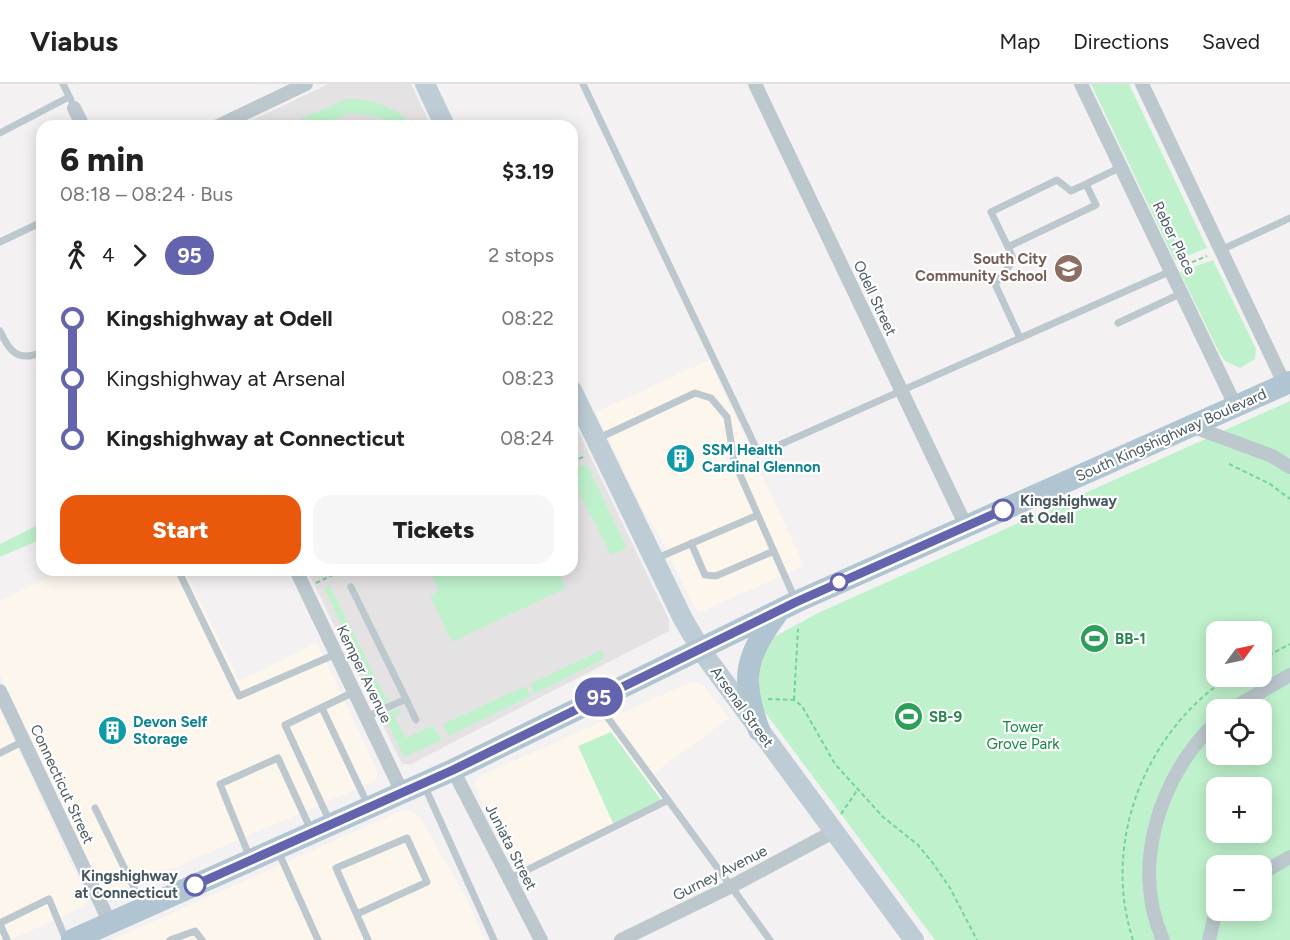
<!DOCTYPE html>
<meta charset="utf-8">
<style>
:root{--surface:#fff;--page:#f6f6f6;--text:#222;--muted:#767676;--line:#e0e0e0;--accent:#ea580c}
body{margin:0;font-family:Figtree,sans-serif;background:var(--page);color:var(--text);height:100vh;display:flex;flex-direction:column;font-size:22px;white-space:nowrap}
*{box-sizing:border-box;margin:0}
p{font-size:20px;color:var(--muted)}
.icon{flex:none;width:33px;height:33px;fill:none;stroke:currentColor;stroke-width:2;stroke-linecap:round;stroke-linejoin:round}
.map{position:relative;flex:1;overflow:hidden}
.sheet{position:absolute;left:36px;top:36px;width:542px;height:456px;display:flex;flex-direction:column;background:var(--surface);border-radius:18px;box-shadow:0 3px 15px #0003}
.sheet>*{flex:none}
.badge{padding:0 12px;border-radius:20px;font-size:21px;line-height:39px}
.needle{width:39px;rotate:57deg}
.tools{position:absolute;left:1206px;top:537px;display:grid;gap:12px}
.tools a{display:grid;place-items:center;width:66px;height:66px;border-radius:12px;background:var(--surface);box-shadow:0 3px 15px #0003;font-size:30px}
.map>.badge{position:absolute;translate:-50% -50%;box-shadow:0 0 0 3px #fff}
.legs{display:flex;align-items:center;gap:9px;height:66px;padding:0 24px;font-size:20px}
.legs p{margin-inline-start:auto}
.summary{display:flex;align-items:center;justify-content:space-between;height:102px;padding:0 24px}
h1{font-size:33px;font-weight:800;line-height:45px}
.action{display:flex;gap:12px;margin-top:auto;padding:12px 24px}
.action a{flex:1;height:69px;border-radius:18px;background:var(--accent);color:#fff;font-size:24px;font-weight:800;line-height:69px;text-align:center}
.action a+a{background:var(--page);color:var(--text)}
ul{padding:0 24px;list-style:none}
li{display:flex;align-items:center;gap:21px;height:60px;font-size:22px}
li i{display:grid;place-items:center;width:9px;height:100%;margin:0 8px;background:currentColor}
li i::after{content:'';width:15px;height:15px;margin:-8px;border:4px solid;border-radius:50%;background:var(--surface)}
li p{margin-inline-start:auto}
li:first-child i{background:linear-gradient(#0000 50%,currentColor 0)}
li:last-child i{background:linear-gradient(currentColor 50%,#0000 0)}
header{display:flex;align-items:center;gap:36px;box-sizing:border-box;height:84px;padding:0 30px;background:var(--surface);border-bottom:2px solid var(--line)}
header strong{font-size:28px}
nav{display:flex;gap:33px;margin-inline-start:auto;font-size:21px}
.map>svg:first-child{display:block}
</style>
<header>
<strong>Viabus</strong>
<nav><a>Map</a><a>Directions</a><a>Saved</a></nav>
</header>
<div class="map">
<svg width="1290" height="856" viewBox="0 0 1290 856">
<rect width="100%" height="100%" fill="#f4f1f2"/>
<path fill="#fdf6ec" d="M709,276L804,482L700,528L694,523L660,452L643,426L596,328Z
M64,486H184L239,597L317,559L377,686L378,693L370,699L108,812L103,808L0,591V517Z
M691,598L702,600L729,634L654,689L671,710L517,787L476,704L475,698L480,692Z
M0,626L88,817L81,824L10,856H0Z
M409,726L420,733L468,818L485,856H112L401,727Z"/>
<path fill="#e5e2e4" d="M328,0H411L431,42H241Z
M572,334L669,536V547L411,680H402L307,486H572Z"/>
<path fill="#bff2cc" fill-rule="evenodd" d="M1091,0H1129L1207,164L1175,177Z
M347,15C374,15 395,22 413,42H393L377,32L350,29L318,42H284Z
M1213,176L1256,265L1255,275L1240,284L1225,277L1219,268L1180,188Z
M1290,317V856H935L764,627L755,608L761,566L772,554L818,529ZM1216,548H1262V592H1216ZM1216,626H1262V670H1216ZM1216,704H1262V748H1216ZM1216,782H1262V826H1216Z
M587,381L627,464L611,471L572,395V384Z
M42,439V455L0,473V460Z
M429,486H557L566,504L452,558L430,512L439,507Z
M329,500L385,613L392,614L380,622L325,506Z
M601,566L604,571L602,576L534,610L530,600Z
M526,602L531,612L449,652L443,640Z
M399,625L401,628L395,633L405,654L433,642L442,656L404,673L384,631Z
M611,648L661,716L613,739L578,662Z"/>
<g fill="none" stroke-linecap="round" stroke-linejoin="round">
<path stroke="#74d399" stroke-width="2" stroke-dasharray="4.5 3" stroke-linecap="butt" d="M1185,181L1207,172
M572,378L585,372
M1229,380L1270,400L1290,415
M316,499L343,486
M1262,575L1290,560
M768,615L794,616L802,622L835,680L883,733L918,761L932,778L950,804L977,856
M794,616L798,545
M841,730L858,705
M1133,856C1101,758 1145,648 1230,592"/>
<path stroke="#bcc8ce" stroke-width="7" d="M63,0L71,16
M583,0L759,370L1171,187
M0,49L69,13
M1086,100L1071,107L1057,96L991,128L1008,163L1096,121L1086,100L1121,83
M0,158L42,138
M1008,163L1014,176L995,200L1020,254
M1221,166L1290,134
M1118,239L1182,209
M0,247C9,267 18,279 42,268
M597,355L695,309L711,314L727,333L734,377L795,515
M691,459L705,491L716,492L774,467
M655,475L758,431
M178,486L239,612L336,570
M351,503L406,615L366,633
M406,615L416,636
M597,619L668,716
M322,624L368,721
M0,669L24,657
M424,701L494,856
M95,724L143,822
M330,738L285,641L354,608
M278,767L318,856
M250,774L220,700L278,674L311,746
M509,795L668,716L770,856
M357,830L427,798L407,754L336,784L368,856
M0,839L49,815L66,856
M0,840L7,856
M170,856L195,847L202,856"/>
<path stroke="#bcc8ce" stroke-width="14" d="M755,0L966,442
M1081,0L1236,323
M1142,0L1285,301
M74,24L83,42
M218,42L306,0
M1191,342L1272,372L1290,383
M296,486L402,708
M0,607L110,839
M1230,626L1290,591
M453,686L541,856
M1262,789L1290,773
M621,856L732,802L833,748
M1163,856C1130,782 1160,691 1216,638
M1209,856L1216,826"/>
<path stroke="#beccd6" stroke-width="20" d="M425,0L445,42
M572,306L683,535L703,569L914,856"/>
<path stroke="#b0c5d1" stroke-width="22" d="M759,646C740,592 745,573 779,527
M72,856L453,686L796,518L1290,298"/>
</g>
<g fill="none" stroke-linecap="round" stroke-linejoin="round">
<defs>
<path id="line-1" d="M195,801L453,686L796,518L1003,426"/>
</defs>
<use href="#line-1" stroke="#fff" stroke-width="14"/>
<use href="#line-1" stroke="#6364ad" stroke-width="9"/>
</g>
<defs>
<symbol id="school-disc" viewBox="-11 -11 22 22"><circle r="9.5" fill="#8d6e63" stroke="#fff"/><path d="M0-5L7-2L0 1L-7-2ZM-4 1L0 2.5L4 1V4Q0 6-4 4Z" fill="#fff"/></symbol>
<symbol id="building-disc" viewBox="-11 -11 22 22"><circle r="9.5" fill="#0f9aa8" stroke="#fff"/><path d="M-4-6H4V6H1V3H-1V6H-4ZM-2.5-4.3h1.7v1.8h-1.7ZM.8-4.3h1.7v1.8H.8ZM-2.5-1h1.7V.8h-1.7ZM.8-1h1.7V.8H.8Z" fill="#fff"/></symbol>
<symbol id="stadium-disc" viewBox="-11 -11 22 22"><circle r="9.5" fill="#2e9e5b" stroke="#fff"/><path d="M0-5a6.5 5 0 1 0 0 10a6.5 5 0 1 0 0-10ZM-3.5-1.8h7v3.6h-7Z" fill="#fff"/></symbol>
</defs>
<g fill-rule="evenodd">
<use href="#school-disc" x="1052" y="168" width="33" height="33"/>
<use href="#building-disc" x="664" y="358" width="33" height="33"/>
<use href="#stadium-disc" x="1078" y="538" width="33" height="33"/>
<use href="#stadium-disc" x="892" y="616" width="33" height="33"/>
<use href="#building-disc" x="96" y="630" width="33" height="33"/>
</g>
<g fill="#fff" stroke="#6364ad" stroke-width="3">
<circle cx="1003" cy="426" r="10"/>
<circle cx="839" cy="498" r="8"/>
<circle cx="195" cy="801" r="10"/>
</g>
<g text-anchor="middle" stroke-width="4.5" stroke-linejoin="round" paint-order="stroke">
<g font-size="15" fill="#485860" stroke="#fff">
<text transform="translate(1174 154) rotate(64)" y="5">Reber Place</text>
<text transform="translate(875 214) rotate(65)" y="5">Odell Street</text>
<text transform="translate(1171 351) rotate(-24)" y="5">South Kingshighway Boulevard</text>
<text transform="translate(364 590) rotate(64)" y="5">Kemper Avenue</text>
<text transform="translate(742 623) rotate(54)" y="5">Arsenal Street</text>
<text transform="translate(62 700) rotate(65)" y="5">Connecticut Street</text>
<text transform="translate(511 763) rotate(63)" y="5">Juniata Street</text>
<text transform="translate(720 789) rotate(-27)" y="5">Gurney Avenue</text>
</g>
<g font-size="15" font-weight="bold" fill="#785e54" stroke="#fff" text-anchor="end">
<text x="1047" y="180">South City<tspan x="1047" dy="17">Community School</tspan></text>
</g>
<g font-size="15" font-weight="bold" fill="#0d838f" stroke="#fff" text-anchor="start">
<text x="702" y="371">SSM Health<tspan x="702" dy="17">Cardinal Glennon</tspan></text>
<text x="133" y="643">Devon Self<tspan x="133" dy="17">Storage</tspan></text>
</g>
<g font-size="15" font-weight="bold" fill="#485860" stroke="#fff" text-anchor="start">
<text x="1020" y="422">Kingshighway<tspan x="1020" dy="17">at Odell</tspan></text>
<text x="178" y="797" text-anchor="end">Kingshighway<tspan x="178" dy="17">at Connecticut</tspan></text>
</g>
<g font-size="15" font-weight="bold" fill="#27864d" stroke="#fff" text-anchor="start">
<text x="1115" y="560">BB-1</text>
<text x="929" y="638">SB-9</text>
</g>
<g font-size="15" fill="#12883f" stroke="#fff">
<text x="1023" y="648">Tower<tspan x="1023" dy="17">Grove Park</tspan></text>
</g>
</g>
</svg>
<div class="tools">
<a><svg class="needle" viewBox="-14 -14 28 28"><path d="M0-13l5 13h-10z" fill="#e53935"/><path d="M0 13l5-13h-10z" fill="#767676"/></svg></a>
<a><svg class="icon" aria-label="locate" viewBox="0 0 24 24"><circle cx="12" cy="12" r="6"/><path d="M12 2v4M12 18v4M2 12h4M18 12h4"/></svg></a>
<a>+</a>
<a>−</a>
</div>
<b class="badge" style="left:599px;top:613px;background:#6364ad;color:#fff">95</b>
<section class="sheet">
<div class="summary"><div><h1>6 min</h1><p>08:18 – 08:24 · Bus</p></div><b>$3.19</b></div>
<div class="legs"><svg class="icon" aria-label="walk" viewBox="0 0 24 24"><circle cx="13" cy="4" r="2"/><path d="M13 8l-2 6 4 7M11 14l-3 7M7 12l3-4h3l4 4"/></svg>4<svg class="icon" aria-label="forward" viewBox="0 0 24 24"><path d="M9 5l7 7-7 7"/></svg><b class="badge" style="background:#6364ad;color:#fff">95</b><p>2 stops</p></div>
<ul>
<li><i style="color:#6364ad"></i><b>Kingshighway at Odell</b><p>08:22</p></li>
<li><i style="color:#6364ad"></i><span>Kingshighway at Arsenal</span><p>08:23</p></li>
<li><i style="color:#6364ad"></i><b>Kingshighway at Connecticut</b><p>08:24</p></li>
</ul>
<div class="action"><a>Start</a><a>Tickets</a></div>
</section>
</div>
